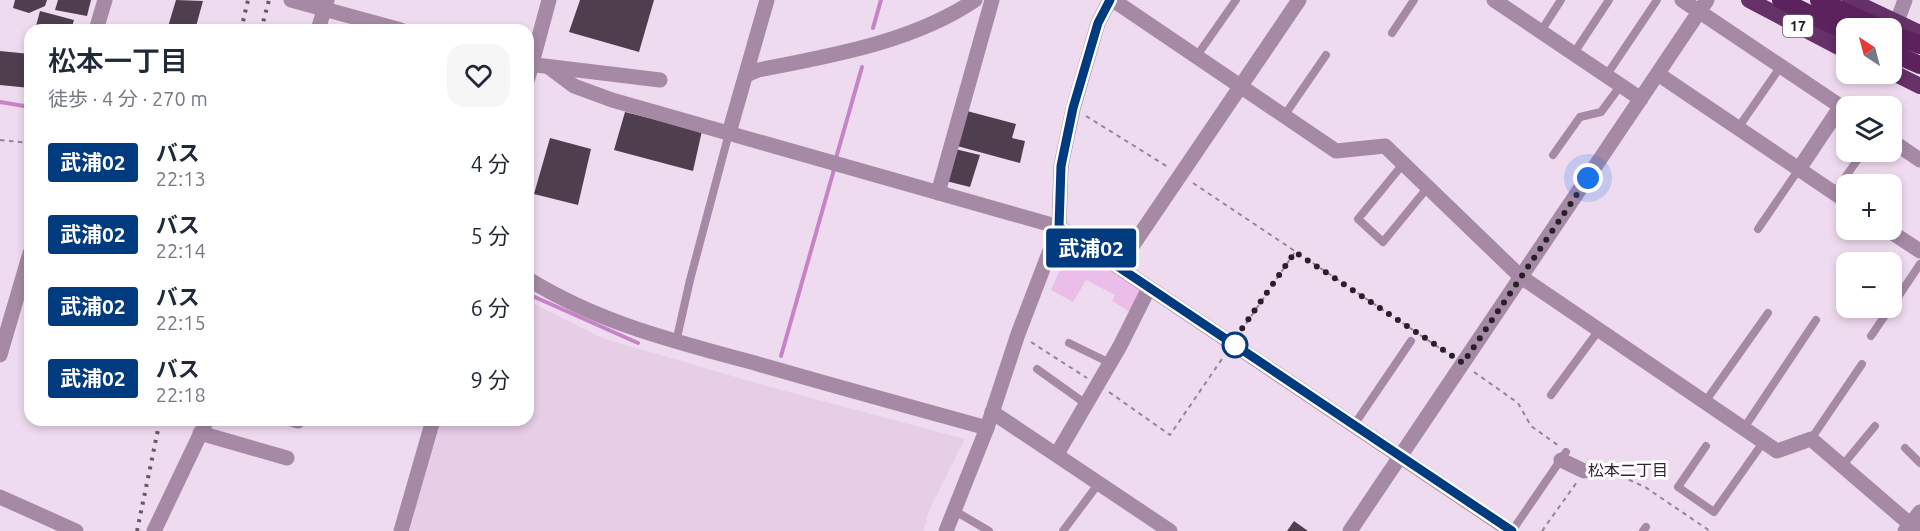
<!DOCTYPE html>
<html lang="ja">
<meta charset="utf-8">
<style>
:root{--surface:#fff;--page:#f6f6f7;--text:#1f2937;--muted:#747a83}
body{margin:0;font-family:Ubuntu,"Noto Sans JP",sans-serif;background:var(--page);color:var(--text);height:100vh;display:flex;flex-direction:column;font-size:22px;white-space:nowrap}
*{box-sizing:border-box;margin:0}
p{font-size:20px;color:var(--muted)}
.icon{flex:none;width:33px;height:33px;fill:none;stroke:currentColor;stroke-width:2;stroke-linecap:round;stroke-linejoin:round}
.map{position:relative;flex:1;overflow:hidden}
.side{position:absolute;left:24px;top:24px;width:510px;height:402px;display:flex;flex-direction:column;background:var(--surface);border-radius:18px;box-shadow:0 3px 9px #0003}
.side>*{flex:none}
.badge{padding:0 12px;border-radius:4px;font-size:21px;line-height:39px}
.needle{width:39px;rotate:324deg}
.tools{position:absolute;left:1836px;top:18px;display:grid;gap:12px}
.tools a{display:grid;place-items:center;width:66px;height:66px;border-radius:12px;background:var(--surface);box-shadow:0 3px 9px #0003;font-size:30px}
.you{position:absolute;width:30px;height:30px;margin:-15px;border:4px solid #fff;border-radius:50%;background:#1a73e8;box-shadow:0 0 0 9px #1a73e833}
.map>.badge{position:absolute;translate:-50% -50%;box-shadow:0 0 0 3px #fff}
.round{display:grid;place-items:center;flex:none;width:63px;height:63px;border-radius:18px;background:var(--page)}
.overview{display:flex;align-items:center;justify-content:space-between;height:102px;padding:0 24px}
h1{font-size:28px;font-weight:600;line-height:45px}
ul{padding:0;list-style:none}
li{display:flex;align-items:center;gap:18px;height:72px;padding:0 24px}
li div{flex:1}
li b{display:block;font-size:22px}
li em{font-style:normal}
li .badge{min-width:66px;font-weight:700;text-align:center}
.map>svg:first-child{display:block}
</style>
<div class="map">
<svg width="1920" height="531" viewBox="0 0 1920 531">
<rect width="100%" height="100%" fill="#efdbef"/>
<path fill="#e7cee7" d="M528,301L602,338L770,387L965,439L928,513L924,531H409L440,420H528Z"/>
<path fill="#ebbeea" d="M1071,245L1136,286L1141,291L1130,312L1112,301L1115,295L1086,280L1073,302L1051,290Z"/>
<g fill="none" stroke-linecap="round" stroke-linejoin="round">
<path stroke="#c584c5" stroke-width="4" d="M873,28L881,0
M0,102L30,107
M836,158L862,67
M528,294L638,343
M781,356L835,166"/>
</g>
<path fill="#4e3e4e" d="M15,0H47L45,6L29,13L13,8Z
M58,0H91L87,16L55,10Z
M176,0L203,1L195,30H167Z
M580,0H654L639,52L569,32Z
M40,11L74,20L71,30H35Z
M0,51L30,54V88L0,85Z
M967,111L1016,124L1012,138L1025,141L1020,163L957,146Z
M625,112L702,131L693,171L614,150Z
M550,138L591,149L578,205L534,194Z
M955,149L980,155L970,187L946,181Z
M1294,521L1308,531H1287Z"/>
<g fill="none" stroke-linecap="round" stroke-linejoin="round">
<path stroke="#938593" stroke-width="2" stroke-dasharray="4.5 4.5" stroke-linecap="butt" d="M1086,116L1168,167
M0,140L30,143
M1193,183L1413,330
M1241,331L1295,252
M1420,335L1450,355
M1031,342L1087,378
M1474,372L1518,403L1531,426L1559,446
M1109,392L1170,435L1224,356
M1596,465L1645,487L1710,531
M1542,531L1577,482"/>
<path stroke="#a689a5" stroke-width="8" d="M1541,31L1561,0
M1392,33L1414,0
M1574,53L1609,0
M1196,57L1236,0
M1606,76L1657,0
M1284,116L1326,55
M1738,128L1781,66
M1553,155L1580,117L1601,112L1621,85
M1403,164L1358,219L1383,242L1428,187
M1834,193L1863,152
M1758,229L1799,169
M1892,306L1920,264
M1871,336L1890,308
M676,342L690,280L729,133
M1069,343L1110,363
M1037,369L1086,404
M1551,395L1599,330
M1705,402L1768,313
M1354,425L1411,341
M1744,428L1816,320
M1811,439L1862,364
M1706,446L1678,487L1714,512L1764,441
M1905,448L1920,463
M1842,466L1875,426
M955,511L989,531
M1063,531L1099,483
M1512,531L1566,452
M1643,531L1646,527"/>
<path stroke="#a689a5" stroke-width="15" d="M1113,0L1336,151L1385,146L1521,277L1777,451L1811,439L1918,531
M1494,0L1641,99
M1682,0L1846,110
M1896,24L1905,0
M96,30L105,0
M318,30L327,0
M550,68L574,86L612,100L1059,227L1511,531
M1658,74L1846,201
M746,75L758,70C830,56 913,42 975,0
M528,78L549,0
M729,133L767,0
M1892,141L1920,160
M1799,169L1841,106
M938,193L992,0
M1888,230L1920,251
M1118,267L1299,0
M528,279C601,324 677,342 758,364C834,386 911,407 987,428L946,531
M0,355L30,253
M992,412L1170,531
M294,420L298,421
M200,433L287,458
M1057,454L1120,346L1149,288
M1561,460L1584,471
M0,497L76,531
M154,531L207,420
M401,531L433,420
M1350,531L1707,0
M1905,531L1920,512"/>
<path stroke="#a689a5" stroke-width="15" d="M291,0L401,30
M528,64L660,80
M987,428L1018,334L1059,227L1061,166L1073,109L1098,23L1110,0"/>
<path stroke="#663068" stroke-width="16" d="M1749,0L1846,51
M1850,0L1920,33
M1892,72L1920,86"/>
<path stroke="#5c225e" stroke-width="18" d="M1781,0L1846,32
M1819,0L1880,28
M1892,34L1920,45
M1892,53L1920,65"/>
<path stroke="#645964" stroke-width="4" stroke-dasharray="3 6" stroke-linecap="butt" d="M241,30L248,0
M261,30L269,0
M137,531L160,420"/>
</g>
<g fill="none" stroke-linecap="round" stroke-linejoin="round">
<defs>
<path id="line" d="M1110,0L1098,23L1073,108L1061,166L1059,227L1512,531"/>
</defs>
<use href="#line" stroke="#fff" stroke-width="14"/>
<use href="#line" stroke="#003b80" stroke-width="9"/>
<path stroke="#272027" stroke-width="6" stroke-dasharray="0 10.8" d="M1235,345L1232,343L1295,252L1463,363L1588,178"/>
</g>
<circle fill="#fff" stroke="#003b80" stroke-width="3" cx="1235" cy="345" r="12"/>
<g text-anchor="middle" stroke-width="6" stroke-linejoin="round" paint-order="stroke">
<rect fill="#fff" stroke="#686368" stroke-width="1.5" x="1783" y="15" width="30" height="22" rx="4.5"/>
<g font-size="14" font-weight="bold" fill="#272027">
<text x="1798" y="31">17</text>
</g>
<g font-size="16" fill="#332433" stroke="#fff">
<text x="1628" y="476">松本二丁目</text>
</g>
</g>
</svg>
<div class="tools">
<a><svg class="needle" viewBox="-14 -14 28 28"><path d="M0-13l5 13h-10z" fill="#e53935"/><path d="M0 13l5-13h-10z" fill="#747a83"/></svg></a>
<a><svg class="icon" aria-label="layers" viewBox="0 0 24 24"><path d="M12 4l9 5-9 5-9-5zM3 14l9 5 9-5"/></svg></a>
<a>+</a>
<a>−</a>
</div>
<div class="you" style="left:1588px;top:178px"></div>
<b class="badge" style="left:1091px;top:248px;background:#003b80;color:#fff">武浦02</b>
<section class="side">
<div class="overview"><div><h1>松本一丁目</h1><p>徒歩 · 4 分 · 270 m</p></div><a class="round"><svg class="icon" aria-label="heart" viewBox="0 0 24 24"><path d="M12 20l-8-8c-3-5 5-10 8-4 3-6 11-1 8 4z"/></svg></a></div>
<ul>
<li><span class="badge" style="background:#003b80;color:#fff">武浦02</span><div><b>バス</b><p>22:13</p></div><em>4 分</em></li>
<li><span class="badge" style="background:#003b80;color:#fff">武浦02</span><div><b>バス</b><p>22:14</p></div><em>5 分</em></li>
<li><span class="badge" style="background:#003b80;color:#fff">武浦02</span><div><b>バス</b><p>22:15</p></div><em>6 分</em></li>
<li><span class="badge" style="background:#003b80;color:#fff">武浦02</span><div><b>バス</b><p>22:18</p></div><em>9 分</em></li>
</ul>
</section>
</div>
